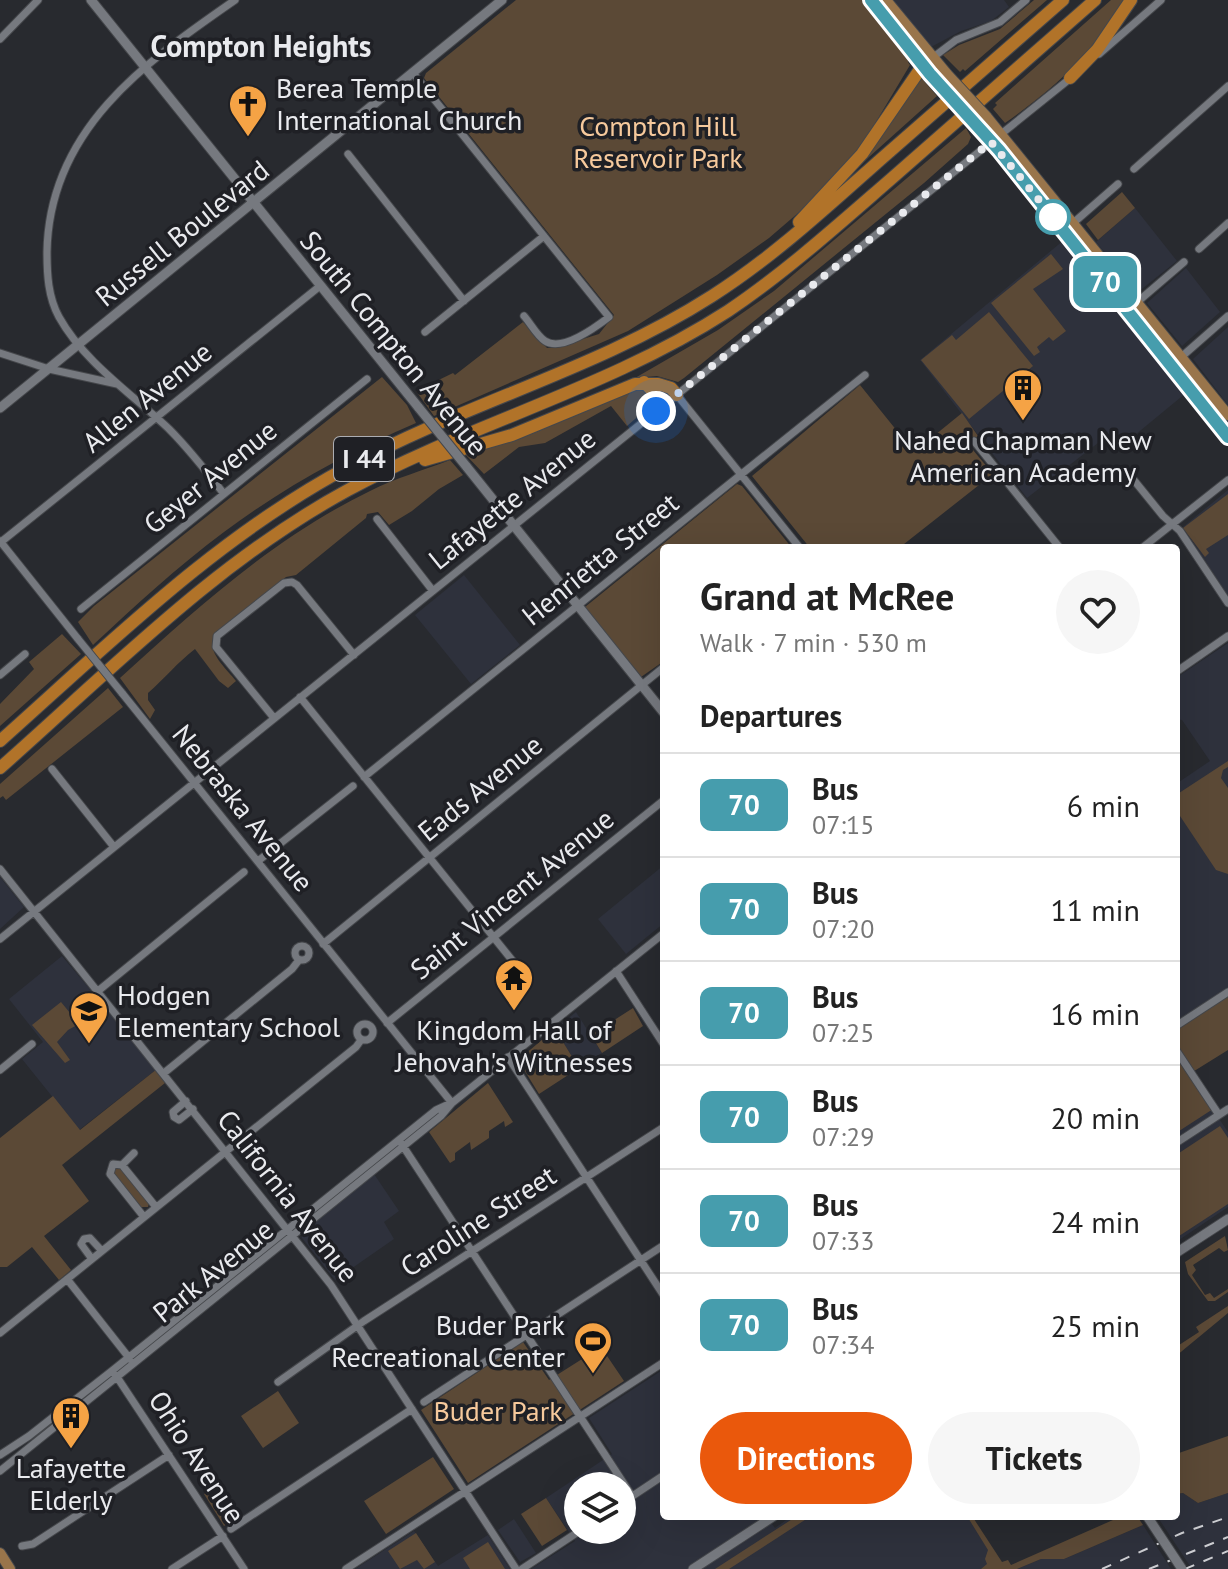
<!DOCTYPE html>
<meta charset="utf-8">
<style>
:root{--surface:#fff;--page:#f6f6f6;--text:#222;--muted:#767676;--line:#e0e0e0;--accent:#ea580c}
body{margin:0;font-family:"PT Sans",sans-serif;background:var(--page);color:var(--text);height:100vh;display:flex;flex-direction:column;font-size:30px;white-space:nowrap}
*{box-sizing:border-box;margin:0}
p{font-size:26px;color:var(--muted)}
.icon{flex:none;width:44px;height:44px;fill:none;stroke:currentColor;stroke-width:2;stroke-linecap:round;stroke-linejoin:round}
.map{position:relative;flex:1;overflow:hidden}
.sheet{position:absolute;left:660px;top:544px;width:520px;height:976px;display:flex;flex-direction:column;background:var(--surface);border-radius:8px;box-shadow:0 8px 32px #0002}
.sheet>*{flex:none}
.badge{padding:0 16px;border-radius:12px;font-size:28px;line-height:52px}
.buttons{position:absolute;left:564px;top:1472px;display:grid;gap:16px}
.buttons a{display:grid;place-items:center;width:72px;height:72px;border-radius:50%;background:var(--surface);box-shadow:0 8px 32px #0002;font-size:40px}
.you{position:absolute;width:40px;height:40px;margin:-20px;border:6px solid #fff;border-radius:50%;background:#1a73e8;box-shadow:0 0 0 12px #1a73e833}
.map>.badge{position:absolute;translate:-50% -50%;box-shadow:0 0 0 4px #fff}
h2{padding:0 40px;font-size:30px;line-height:72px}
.round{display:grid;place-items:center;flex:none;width:84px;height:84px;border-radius:42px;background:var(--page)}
.headline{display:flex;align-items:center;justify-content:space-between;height:136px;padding:0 40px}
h1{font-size:38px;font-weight:600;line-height:60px}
.action{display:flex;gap:16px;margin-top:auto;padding:16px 40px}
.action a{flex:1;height:92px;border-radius:48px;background:var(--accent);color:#fff;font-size:32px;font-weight:600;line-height:92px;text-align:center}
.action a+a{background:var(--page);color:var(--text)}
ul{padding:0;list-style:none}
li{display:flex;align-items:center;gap:24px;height:104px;padding:0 40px;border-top:2px solid var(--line)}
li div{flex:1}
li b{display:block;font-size:30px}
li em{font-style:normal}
li .badge{min-width:88px;font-weight:700;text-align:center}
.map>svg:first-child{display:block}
</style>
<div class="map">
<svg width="1228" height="1569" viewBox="0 0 1228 1569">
<rect width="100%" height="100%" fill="#282a2f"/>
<path fill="#2e313c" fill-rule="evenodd" d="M894,0H1004L1009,7L991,21L961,31L931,47L908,22Z
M1135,208L1177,261L1138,292L1096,242Z
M1064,240L1186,393L1118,449L1107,436L1027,498L920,360Z
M1186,268L1220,312L1182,346L1147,303Z
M1228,327V405L1193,359Z
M1228,490V596L1183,527Z
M464,575L520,645L471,684L415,615Z
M1228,643V1049L1189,1074L1228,1132V1207L1176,1242V784L1210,761L1182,720L1176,719V678Z
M664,865V923L626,954L598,919Z
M0,877L24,907L0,929Z
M62,956L157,1069L79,1130L22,1059L43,1042L9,999Z
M576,1012L602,1053L579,1068L555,1029Z
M374,1174L399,1211L384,1222L394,1239L335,1280L302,1238V1233Z
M664,1369V1516H766L775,1528L792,1516H969L1003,1569H531L575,1541L546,1498L612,1454L589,1418ZM578,1486H622V1530H578Z
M1183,1493L1198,1503L1228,1493V1569H1192L1157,1516H1176V1494Z
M514,1519L536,1553L520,1562L498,1530Z
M1143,1525L1171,1569H1017L1041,1559H1064Z
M414,1531L438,1566L488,1535L510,1569H355Z"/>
<path fill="#5b4936" d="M516,0H862L909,59L908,62L910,65L861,147L812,201L769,238L717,275L628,331L434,416L416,391L453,373L455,375L523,322L547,348H554L599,334L614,315L424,78L426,73Z
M1034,0H1047L965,71L963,69L960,72L943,55L959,45L1000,29Z
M1111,0H1127C1094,52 1055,88 1005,123L993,109L997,105L995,103Z
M919,75L937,96L859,166Z
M966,128L971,137L968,144L924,183L684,378L678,382L657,376L635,378L718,330L774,291Z
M1122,192L1135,208L1098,240L1086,224Z
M1051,254L1063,269L1033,289L1066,331L1053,341L1049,337L1037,347L1040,352L1034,356L991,303Z
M989,312L1033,366L969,419L921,360L952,335L956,340Z
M382,377L407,405L416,423C348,452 283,488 224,532C177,567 135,606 93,645L78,622L94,606Z
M860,385L914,452L962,413L978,436L968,444L993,474L899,548H810L752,476Z
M641,388L649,394L650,406L627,426L611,406L545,443L519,447L484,474L464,453Z
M450,460L463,475L439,489L412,511L389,525L378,512L367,514L366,518L296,575L286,577L215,634C205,651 225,667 236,681L228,688L219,681L195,649C177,663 165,678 148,693V700L155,710L150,719L120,678C197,608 275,537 370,491C396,478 424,470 450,460Z
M737,484L742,486L792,548H664V661L641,677L585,607Z
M1228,494V535L1206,549L1209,553L1205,557L1183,528Z
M62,634L81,654L0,726V704L34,669L29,662Z
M108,688L123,707L6,800L3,796L0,798V784Z
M1228,761V767L1223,770L1221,778L1228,788V874L1216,870L1176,810V795Z
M1228,992V1050L1191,1073L1176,1050V1026Z
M61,1002L79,1024L68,1030L57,1042L70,1060L65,1063L32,1025Z
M633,1008L643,1026L602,1053L591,1035Z
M555,1029L579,1068L539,1094L518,1060Z
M1176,1054L1213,1109L1176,1133Z
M157,1069L165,1083L62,1165L89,1201L44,1236L71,1270L59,1280L32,1247L7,1267H0V1138L53,1096L80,1130Z
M488,1083L513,1122L505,1127L504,1121L489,1131V1138L471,1150L470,1142L455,1153V1160L450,1163L429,1132Z
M1220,1126L1228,1138V1204L1176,1238V1155Z
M119,1167L149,1203L148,1207H141L114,1174V1169Z
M1225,1236L1228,1250L1224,1252L1219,1248L1193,1265L1196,1270L1192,1275L1205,1295L1210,1293L1214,1298L1228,1289V1292L1215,1301H1208L1188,1274L1185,1262Z
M1228,1306V1313L1176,1356V1347L1199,1332L1196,1327Z
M523,1342L549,1380L601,1347L624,1381L468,1483L421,1410Z
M278,1391L299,1423L263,1448L241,1416Z
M1228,1436V1493L1198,1503L1183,1493L1176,1494V1454Z
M433,1457L454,1489L386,1534L364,1501Z
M220,1484L240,1516L224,1526L204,1494Z
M546,1498L567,1530L542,1546L521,1514Z
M797,1516H811L729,1569H715Z
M967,1516H972L1002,1562L1008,1560L1011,1565L1122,1516H1137L1143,1525L1064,1559H1041L1017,1569H981L987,1564L985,1559L988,1550Z
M416,1533L435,1562L424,1569L417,1560L400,1569L388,1551Z
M488,1542L505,1569H470L463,1558Z"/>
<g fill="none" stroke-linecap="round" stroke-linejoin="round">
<defs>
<path id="minor" d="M0,39L38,0
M1099,54L1161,0
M923,65L956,40L1000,22L1026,0
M413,73L609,317C596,327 562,352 545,341C537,336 531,324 524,316
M348,154L464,301
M1134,169L1228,86
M1064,231L1118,184
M1199,249L1228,223
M1128,310L1184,262
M425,332L544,236
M0,353L49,369L117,384
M1179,359L1228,316
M677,395L800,548
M974,441L1060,548
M1133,479L1163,516L1180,531L1228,603
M224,494C207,472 189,449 169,429C132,394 84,362 59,317C48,297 47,274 47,252C49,130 144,63 235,0
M377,519L433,591
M0,541L78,639
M1,542L320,286
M1142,548L1228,480
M81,609L367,379
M1176,672L1228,636
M0,675L25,654
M122,693L452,1103
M300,697L524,975
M274,718L216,647L217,636L284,583L292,582L297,585L354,655
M52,769L114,847
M364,777L865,375
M258,861L353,786
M0,869L331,1285L516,1569
M0,939L1072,77
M323,944L664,667
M295 953a7 7 0 1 1 14 0a7 7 0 1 1-14 0Z
M616,971L664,1045
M98,991L244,872
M387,1023L664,800
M357 1032a8 8 0 1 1 16 0a8 8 0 1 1-16 0Z
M1176,1026L1228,992
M1176,1050L1219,1115
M508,1057L664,1296
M0,1070L32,1044
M164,1073L292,969L299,960
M186,1101L173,1112L174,1117L179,1120L193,1109
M401,1143L632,1496
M1176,1143L1228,1109
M122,1165L134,1153
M144,1217L110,1174L113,1164L122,1165L156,1207
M92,1259L81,1244L84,1239L90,1238L102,1251
M67,1279L130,1359
M0,1333L356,1047L361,1040
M115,1374L244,1569
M278,1382L364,1321L664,1127
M424,1402L664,1245
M0,1455L29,1436L113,1370L436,1110L449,1104
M0,1471L441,1116L452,1103L664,933
M622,1503L664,1475
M231,1529L412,1409
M22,1546L33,1544L169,1455
M172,1569L223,1536
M346,1569L664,1362
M522,1569L581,1530"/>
<path id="secondary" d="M91,0L419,408
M0,408L502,0
M466,466L664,713
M1176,1253L1228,1219
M693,1569L774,1516"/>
<path id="primary" d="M871,0L937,82
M886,0L947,74
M986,116L1228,415
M976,125L1228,437
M0,1553L10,1569"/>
<path id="motorway" d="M1070,78L1097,50L1131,0
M799,222L862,154L923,65
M644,382L655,394L654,412
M425,460L512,435L635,384H658L671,388L677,395
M0,741C111,642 218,536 350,466C468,402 598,369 712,296C773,257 826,208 880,160C941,107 1002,53 1063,0
M0,768C111,670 217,561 348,490C472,423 609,388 728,311C786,272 838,225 891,179C959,119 1027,60 1095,0"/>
</defs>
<use href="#minor" stroke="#45474b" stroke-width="9"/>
<use href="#secondary" stroke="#45474b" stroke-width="11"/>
<use href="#primary" stroke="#45474b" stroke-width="12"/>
<use href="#motorway" stroke="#45474b" stroke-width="14"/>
<use href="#minor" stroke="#76797f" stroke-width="7"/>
<use href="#secondary" stroke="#76797f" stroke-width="9"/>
<use href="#primary" stroke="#99754b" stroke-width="10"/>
<use href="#motorway" stroke="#b17329" stroke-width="12"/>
<path stroke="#cccdd1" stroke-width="2" stroke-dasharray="10 10" stroke-linecap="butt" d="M1102,1569L1182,1533L1228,1517
M1149,1569L1228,1537
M1185,1569L1228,1551"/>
<defs>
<path id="minor-bridge" d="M78,639L122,693"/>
<path id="secondary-bridge" d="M419,408L466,466
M1147,1516L1182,1569"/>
<path id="primary-bridge" d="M947,74L986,116
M937,82L976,125"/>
</defs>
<use href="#minor-bridge" stroke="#45474b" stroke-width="9" stroke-linecap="butt"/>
<use href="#secondary-bridge" stroke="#45474b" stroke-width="11" stroke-linecap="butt"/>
<use href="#primary-bridge" stroke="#45474b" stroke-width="12" stroke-linecap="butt"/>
<use href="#minor-bridge" stroke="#76797f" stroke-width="7"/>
<use href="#secondary-bridge" stroke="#76797f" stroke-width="9"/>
<use href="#primary-bridge" stroke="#99754b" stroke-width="10"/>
</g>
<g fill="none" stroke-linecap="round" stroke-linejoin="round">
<defs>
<path id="line" d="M871,0L930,74L999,150L1228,437"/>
</defs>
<use href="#line" stroke="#fff" stroke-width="18"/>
<use href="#line" stroke="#469dad" stroke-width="12"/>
<path stroke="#e9eaee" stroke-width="8" stroke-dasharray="0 14.4" d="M656,411L991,142L1058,223L1053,217"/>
</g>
<defs>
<symbol id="church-pin" viewBox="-11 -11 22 30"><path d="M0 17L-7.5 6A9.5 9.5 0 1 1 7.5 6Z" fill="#f5a345" stroke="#1f2025"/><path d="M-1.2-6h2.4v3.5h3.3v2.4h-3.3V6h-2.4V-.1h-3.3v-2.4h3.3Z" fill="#111"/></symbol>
<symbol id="building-pin" viewBox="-11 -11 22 30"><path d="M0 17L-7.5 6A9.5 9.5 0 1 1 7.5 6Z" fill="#f5a345" stroke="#1f2025"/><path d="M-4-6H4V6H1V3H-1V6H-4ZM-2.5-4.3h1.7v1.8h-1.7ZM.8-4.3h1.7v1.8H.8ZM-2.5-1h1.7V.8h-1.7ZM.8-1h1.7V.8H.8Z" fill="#111"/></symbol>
<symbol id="temple-pin" viewBox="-11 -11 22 30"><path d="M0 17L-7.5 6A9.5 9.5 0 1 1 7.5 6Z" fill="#f5a345" stroke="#1f2025"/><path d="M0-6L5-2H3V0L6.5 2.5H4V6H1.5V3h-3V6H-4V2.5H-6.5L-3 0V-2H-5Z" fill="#111"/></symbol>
<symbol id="school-pin" viewBox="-11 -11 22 30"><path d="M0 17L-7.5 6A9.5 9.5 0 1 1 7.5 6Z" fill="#f5a345" stroke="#1f2025"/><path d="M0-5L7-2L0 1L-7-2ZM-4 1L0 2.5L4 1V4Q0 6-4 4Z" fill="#111"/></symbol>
<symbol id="stadium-pin" viewBox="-11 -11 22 30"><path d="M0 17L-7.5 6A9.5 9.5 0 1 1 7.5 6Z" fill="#f5a345" stroke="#1f2025"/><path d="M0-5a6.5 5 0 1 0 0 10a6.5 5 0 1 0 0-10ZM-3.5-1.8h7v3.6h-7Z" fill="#111"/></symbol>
</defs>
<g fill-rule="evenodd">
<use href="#church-pin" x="226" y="82" width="44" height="60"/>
<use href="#building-pin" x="1001" y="366" width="44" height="60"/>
<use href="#temple-pin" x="492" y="956" width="44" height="60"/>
<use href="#school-pin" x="67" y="989" width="44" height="60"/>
<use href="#stadium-pin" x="571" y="1319" width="44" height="60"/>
<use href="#building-pin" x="49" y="1394" width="44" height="60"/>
</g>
<circle fill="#fff" stroke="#469dad" stroke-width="4" cx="1053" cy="217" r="16"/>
<g text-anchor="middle" stroke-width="7" stroke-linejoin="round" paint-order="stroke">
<rect fill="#1f2025" stroke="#acadb2" stroke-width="2" x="334" y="437" width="60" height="44" rx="6"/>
<g font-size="26" font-weight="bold" fill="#e9eaee">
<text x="364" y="468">I 44</text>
</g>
<g font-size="28" fill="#e9eaee" stroke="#1f2025">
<text x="276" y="98" text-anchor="start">Berea Temple<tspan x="276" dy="32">International Church</tspan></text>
<text x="1023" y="450">Nahed Chapman New<tspan x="1023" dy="32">American Academy</tspan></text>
<text x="117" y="1005" text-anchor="start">Hodgen<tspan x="117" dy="32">Elementary School</tspan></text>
<text x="514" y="1040">Kingdom Hall of<tspan x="514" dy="32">Jehovah's Witnesses</tspan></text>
<text x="565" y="1335" text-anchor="end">Buder Park<tspan x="565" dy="32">Recreational Center</tspan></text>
<text x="71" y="1478">Lafayette<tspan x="71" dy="32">Elderly</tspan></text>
</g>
<g font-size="28" fill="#f6c99c" stroke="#1f2025">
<text x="658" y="136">Compton Hill<tspan x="658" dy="32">Reservoir Park</tspan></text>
<text x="498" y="1421">Buder Park</text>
</g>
<g font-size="28" fill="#e9eaee" stroke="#1f2025">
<text transform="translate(182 233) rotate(-39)" y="10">Russell Boulevard</text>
<text transform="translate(394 343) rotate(51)" y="10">South Compton Avenue</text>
<text transform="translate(147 397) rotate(-39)" y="10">Allen Avenue</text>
<text transform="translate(210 477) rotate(-39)" y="10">Geyer Avenue</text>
<text transform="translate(512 499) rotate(-39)" y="10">Lafayette Avenue</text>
<text transform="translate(600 559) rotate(-39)" y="10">Henrietta Street</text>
<text transform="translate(480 788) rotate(-39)" y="10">Eads Avenue</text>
<text transform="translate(243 808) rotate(51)" y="10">Nebraska Avenue</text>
<text transform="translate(512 894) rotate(-39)" y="10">Saint Vincent Avenue</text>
<text transform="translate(288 1196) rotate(52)" y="10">California Avenue</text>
<text transform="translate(478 1221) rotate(-33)" y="10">Caroline Street</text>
<text transform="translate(213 1271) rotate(-39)" y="10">Park Avenue</text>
<text transform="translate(197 1457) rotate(57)" y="10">Ohio Avenue</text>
</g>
<g font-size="30" font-weight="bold" fill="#e9eaee" stroke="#1f2025">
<text x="261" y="57">Compton Heights</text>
</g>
</g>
</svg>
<div class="buttons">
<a><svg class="icon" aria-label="layers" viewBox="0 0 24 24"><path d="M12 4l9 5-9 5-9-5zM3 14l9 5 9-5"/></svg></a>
</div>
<div class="you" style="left:656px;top:411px"></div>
<b class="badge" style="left:1105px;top:282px;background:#469dad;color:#fff">70</b>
<section class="sheet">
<div class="headline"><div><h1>Grand at McRee</h1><p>Walk · 7 min · 530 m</p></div><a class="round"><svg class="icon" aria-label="heart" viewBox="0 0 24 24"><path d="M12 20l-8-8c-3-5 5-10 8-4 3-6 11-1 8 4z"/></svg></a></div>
<h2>Departures</h2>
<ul>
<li><span class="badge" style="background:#469dad;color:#fff">70</span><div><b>Bus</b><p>07:15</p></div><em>6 min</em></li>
<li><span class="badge" style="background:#469dad;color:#fff">70</span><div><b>Bus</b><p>07:20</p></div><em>11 min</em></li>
<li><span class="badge" style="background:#469dad;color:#fff">70</span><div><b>Bus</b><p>07:25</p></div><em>16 min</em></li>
<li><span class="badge" style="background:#469dad;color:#fff">70</span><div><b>Bus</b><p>07:29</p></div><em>20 min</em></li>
<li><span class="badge" style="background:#469dad;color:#fff">70</span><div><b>Bus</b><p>07:33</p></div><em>24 min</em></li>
<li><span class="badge" style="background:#469dad;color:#fff">70</span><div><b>Bus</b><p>07:34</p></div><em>25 min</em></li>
</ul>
<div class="action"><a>Directions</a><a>Tickets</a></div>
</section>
</div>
